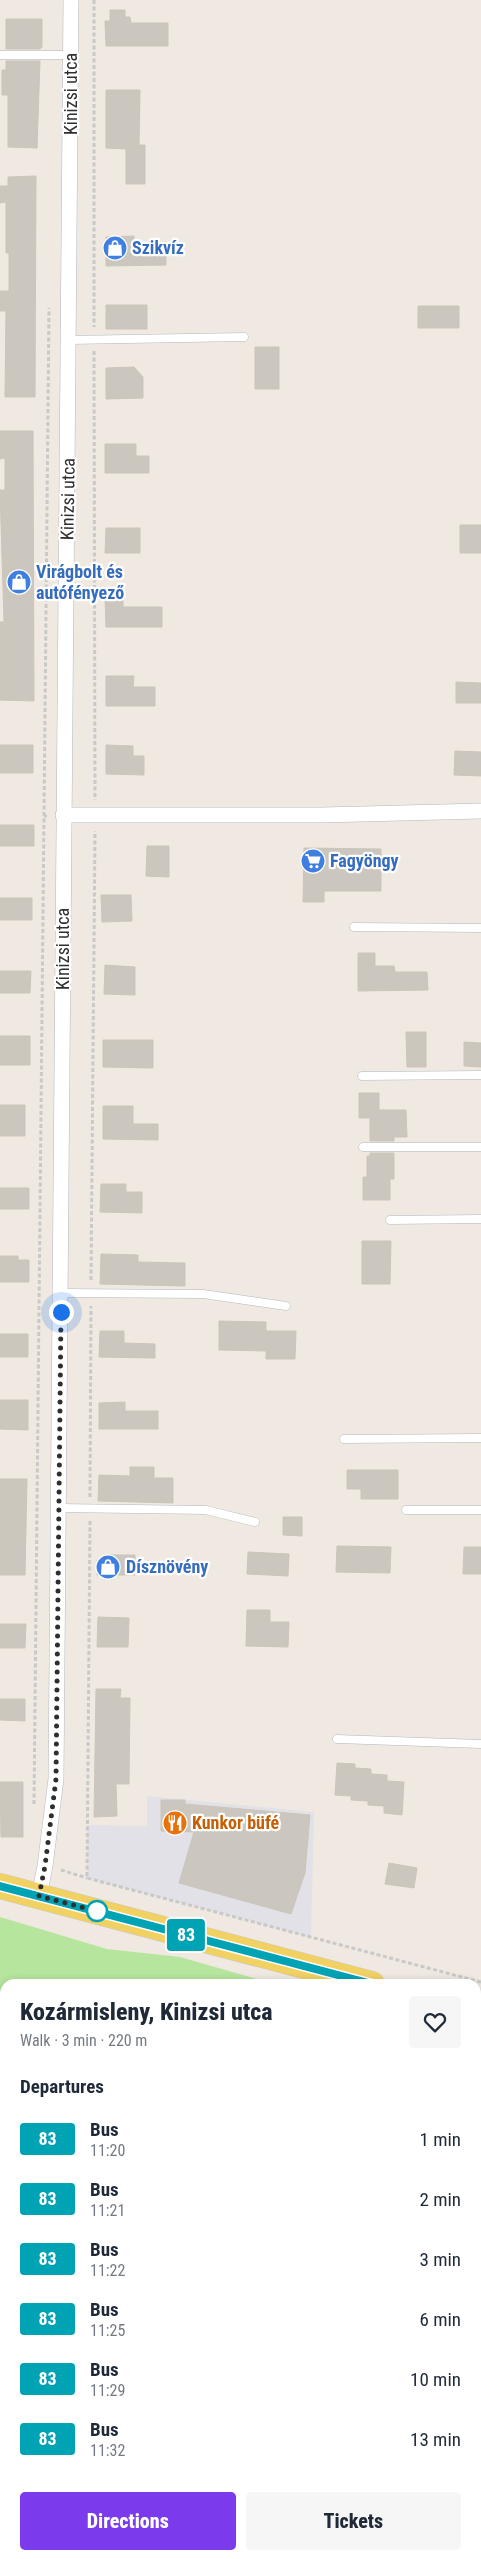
<!DOCTYPE html>
<meta charset="utf-8">
<style>
:root{--surface:#fff;--page:#f6f6f7;--text:#1f2937;--muted:#747a83;--accent:#7c3aed}
body{margin:0;font-family:"Roboto Condensed",sans-serif;background:var(--page);color:var(--text);height:100vh;display:flex;flex-direction:column;font-size:19px;white-space:nowrap}
*{box-sizing:border-box;margin:0}
p{font-size:16px;color:var(--muted)}
.icon{flex:none;width:28px;height:28px;fill:none;stroke:currentColor;stroke-width:2;stroke-linecap:round;stroke-linejoin:round}
.map{position:relative;flex:1;overflow:hidden}
.details{position:absolute;left:0px;top:1979px;width:481px;height:581px;display:flex;flex-direction:column;background:var(--surface);border-radius:15px 15px 0 0;box-shadow:0 2px 8px #0003}
.details>*{flex:none}
.badge{padding:0 10px;border-radius:4px;font-size:18px;line-height:32px}
.you{position:absolute;width:25px;height:25px;margin:-12px;border:4px solid #fff;border-radius:50%;background:#1a73e8;box-shadow:0 0 0 8px #1a73e833}
.map>.badge{position:absolute;translate:-50% -50%;box-shadow:0 0 0 2px #fff}
h2{padding:0 20px;font-size:19px;line-height:45px}
.round{display:grid;place-items:center;flex:none;width:52px;height:52px;border-radius:5px;background:var(--page)}
.overview{display:flex;align-items:center;justify-content:space-between;height:85px;padding:0 20px}
h1{font-size:24px;font-weight:800;line-height:38px}
.primary-button{display:flex;gap:10px;margin-top:auto;padding:10px 20px}
.primary-button a{flex:1;height:58px;border-radius:5px;background:var(--accent);color:#fff;font-size:20px;font-weight:800;line-height:58px;text-align:center}
.primary-button a+a{background:var(--page);color:var(--text)}
ul{padding:0;list-style:none}
li{display:flex;align-items:center;gap:15px;height:60px;padding:0 20px}
li div{flex:1}
li b{display:block;font-size:19px}
li em{font-style:normal}
li .badge{min-width:55px;font-weight:700;text-align:center}
.map>svg:first-child{display:block}
</style>
<div class="map">
<svg width="481" height="2559" viewBox="0 0 481 2559">
<rect width="100%" height="100%" fill="#efe9e1"/>
<path fill="#e3e1e8" d="M147,1796L314,1812L311,1937L87,1878V1825L147,1826Z"/>
<path fill="#b6e59e" d="M0,1917L107,1949L180,1957L274,1984H5V2031L0,2030Z
M476,2040L481,2041V2152L476,2151Z"/>
<path fill="#cbc7bf" stroke="#cbc5ba" d="M110,10H125V17H130L131,23H168V46H106L105,21H110Z
M6,19H42V47L40,49H6Z
M6,61H40L37,148L8,147V95H2V70H6Z
M106,90H140L139,145H145V184H126V149L106,148Z
M36,176L35,397H5L6,311H0V291H9V253H6V202L0,203V186H8V177Z
M134,236V243L166,242V265L106,266V237Z
M106,305H147V329H106Z
M418,306H459V328H418Z
M255,347H279V389H255Z
M134,367L143,377V398L106,399V368Z
M0,431H33L34,701L0,700V622H4L0,490H5V458L0,459Z
M105,444H136V456H149V473H105Z
M460,525H481V553H460Z
M106,528H140V553H105Z
M105,599H123V607H162V627H106Z
M106,676H134L133,687H155V706H106Z
M456,682L481,683V703H456Z
M0,745H33V773H0Z
M106,745L133,746V756H144V775L106,774Z
M455,751L481,752V776L454,775Z
M0,825H34V846H0Z
M147,846H169V877L146,876Z
M304,848L381,849V891H324V902H303Z
M101,895H131L132,921L102,922Z
M0,898H32V920H0Z
M358,953H375V966H394L395,972H427L428,990L358,991Z
M105,965L135,967V995L104,994Z
M0,971H31L30,993H0Z
M406,1032H426V1067H407Z
M0,1036H30V1065H0Z
M103,1040H153V1068L103,1067Z
M464,1042L481,1043V1067L464,1066Z
M359,1093H379V1110H406L407,1137H394V1141H370V1118H359Z
M0,1105H25V1136H0Z
M103,1106H133V1124H158V1140L103,1139Z
M370,1153H394V1179H390V1200H363V1177H367V1156H370Z
M101,1184H126V1192H142V1213L100,1212Z
M0,1188H29V1209H0Z
M362,1241H391L390,1284H362Z
M101,1254L138,1255V1262L185,1263V1286L100,1284Z
M0,1256H18V1260H29V1282H0Z
M219,1321L266,1322V1331H296L295,1359H266V1351L219,1350Z
M100,1331H124V1343L155,1344V1358L99,1357Z
M0,1334H28V1357H0Z
M0,1400H28V1430L0,1429Z
M125,1402V1411H158V1429H99V1403Z
M130,1467H154V1478H173V1503L98,1501L99,1475L130,1476Z
M347,1470H398V1499H361V1489H347Z
M0,1479H27L25,1575H0Z
M283,1517H302V1536L283,1535Z
M337,1546L391,1547L390,1573L336,1572Z
M464,1547H481V1574H463Z
M248,1552L289,1554L288,1576L247,1574Z
M108,1555H135V1575H97V1560H108Z
M247,1610H270V1622H289L288,1647L246,1646Z
M98,1617L129,1618L128,1647H97Z
M0,1624H26L25,1648H0Z
M96,1689H121L120,1698H130L129,1784H116L117,1816L94,1817Z
M0,1699H25V1721L0,1720Z
M337,1763L355,1764V1768L371,1769V1774L387,1775V1781L404,1782L402,1815L384,1813V1806L368,1805V1801L351,1800V1796L335,1795Z
M0,1782H23V1837H1Z
M161,1800H185V1804L310,1815L305,1873L291,1914L179,1883L194,1832L161,1831Z
M389,1863L417,1868L414,1888L385,1884Z"/>
<g fill="none" stroke-linecap="round" stroke-linejoin="round">
<defs>
<path id="service" d="M0,55H71
M69,340L244,337
M354,927L481,928
M362,1076L481,1075
M363,1147H481
M390,1220L481,1219
M61,1293L203,1294L286,1306
M344,1439L481,1438
M59,1508L206,1510L255,1522
M406,1510H481
M337,1739L481,1744"/>
<path id="minor" d="M63,815H322L481,811
M39,1896L45,1866L56,1779L71,0"/>
<path id="primary" d="M0,1886L372,1984
M476,2010L481,2012"/>
</defs>
<use href="#service" stroke="#b4b7c1" stroke-width="9"/>
<use href="#minor" stroke="#b4b7c1" stroke-width="16"/>
<use href="#primary" stroke="#c9c9c9" stroke-width="26"/>
<path stroke="#c9c9c9" stroke-width="3" stroke-dasharray="4 2.5" stroke-linecap="butt" d="M94,0V327
M94,351L95,800
M44,816L49,308
M91,1280L95,831
M90,1497L91,1306
M90,1521L87,1878L481,1982
M34,1804L44,816H47
M61,1870L87,1878"/>
<use href="#service" stroke="#fff" stroke-width="8"/>
<use href="#minor" stroke="#fff" stroke-width="15"/>
<use href="#primary" stroke="#f2d163" stroke-width="25"/>
</g>
<g fill="none" stroke-linecap="round" stroke-linejoin="round">
<defs>
<path id="line" d="M0,1886L372,1984"/>
</defs>
<use href="#line" stroke="#fff" stroke-width="11"/>
<use href="#line" stroke="#00a3b4" stroke-width="8"/>
<path stroke="#2e2e2e" stroke-width="5" stroke-dasharray="0 9" d="M61,1312L56,1779L45,1866L39,1896L97,1911"/>
</g>
<defs>
<symbol id="shop-disc" viewBox="-11 -11 22 22"><circle r="9.5" fill="#3f7fe0" stroke="#fff"/><path d="M-5-2.5h2.3a2.7 3.5 0 0 1 5.4 0H5L5.5 6h-11ZM-1.5-2.5h3a1.5 2.3 0 0 0-3 0Z" fill="#fff"/></symbol>
<symbol id="supermarket-disc" viewBox="-11 -11 22 22"><circle r="9.5" fill="#3f7fe0" stroke="#fff"/><path d="M-6-5.5h2.5l.6 2H6L4.5 2H-2.5L-4.4-4H-6ZM-1.5 3.2a1.3 1.3 0 1 0 .1 0ZM3 3.2a1.3 1.3 0 1 0 .1 0Z" fill="#fff"/></symbol>
<symbol id="restaurant-disc" viewBox="-11 -11 22 22"><circle r="9.5" fill="#e8710a" stroke="#fff"/><path d="M-5-6h1v4h1v-4h1v4h1v-4h1v5L-1.5 .5V6h-2V.5L-5-1ZM5-6V6H3V1.5H1.5Q1.5-4 5-6Z" fill="#fff"/></symbol>
</defs>
<g fill-rule="evenodd">
<use href="#shop-disc" x="101" y="234" width="28" height="28"/>
<use href="#shop-disc" x="5" y="568" width="28" height="28"/>
<use href="#supermarket-disc" x="299" y="847" width="28" height="28"/>
<use href="#shop-disc" x="94" y="1553" width="28" height="28"/>
<use href="#restaurant-disc" x="161" y="1809" width="28" height="28"/>
</g>
<circle fill="#fff" stroke="#00a3b4" stroke-width="2.5" cx="97" cy="1911" r="10"/>
<g text-anchor="middle" stroke-width="4.5" stroke-linejoin="round" paint-order="stroke">
<g font-size="18" fill="#2e2e2e" stroke="#fff">
<text transform="translate(71 94) rotate(-90)" y="6">Kinizsi utca</text>
<text transform="translate(68 499) rotate(-89)" y="6">Kinizsi utca</text>
<text transform="translate(63 949) rotate(-90)" y="6">Kinizsi utca</text>
</g>
<g font-size="18" font-weight="bold" fill="#366cbe" stroke="#fff" text-anchor="start">
<text x="132" y="254">Szikvíz</text>
<text x="36" y="578">Virágbolt és<tspan x="36" dy="21">autófényező</tspan></text>
<text x="330" y="867">Fagyöngy</text>
<text x="126" y="1573">Dísznövény</text>
</g>
<g font-size="18" font-weight="bold" fill="#c56008" stroke="#fff" text-anchor="start">
<text x="192" y="1829">Kunkor büfé</text>
</g>
</g>
</svg>
<div class="you" style="left:61px;top:1312px"></div>
<b class="badge" style="left:186px;top:1935px;background:#00a3b4;color:#fff">83</b>
<section class="details">
<div class="overview"><div><h1>Kozármisleny, Kinizsi utca</h1><p>Walk · 3 min · 220 m</p></div><a class="round"><svg class="icon" aria-label="heart" viewBox="0 0 24 24"><path d="M12 20l-8-8c-3-5 5-10 8-4 3-6 11-1 8 4z"/></svg></a></div>
<h2>Departures</h2>
<ul>
<li><span class="badge" style="background:#00a3b4;color:#fff">83</span><div><b>Bus</b><p>11:20</p></div><em>1 min</em></li>
<li><span class="badge" style="background:#00a3b4;color:#fff">83</span><div><b>Bus</b><p>11:21</p></div><em>2 min</em></li>
<li><span class="badge" style="background:#00a3b4;color:#fff">83</span><div><b>Bus</b><p>11:22</p></div><em>3 min</em></li>
<li><span class="badge" style="background:#00a3b4;color:#fff">83</span><div><b>Bus</b><p>11:25</p></div><em>6 min</em></li>
<li><span class="badge" style="background:#00a3b4;color:#fff">83</span><div><b>Bus</b><p>11:29</p></div><em>10 min</em></li>
<li><span class="badge" style="background:#00a3b4;color:#fff">83</span><div><b>Bus</b><p>11:32</p></div><em>13 min</em></li>
</ul>
<div class="primary-button"><a>Directions</a><a>Tickets</a></div>
</section>
</div>
